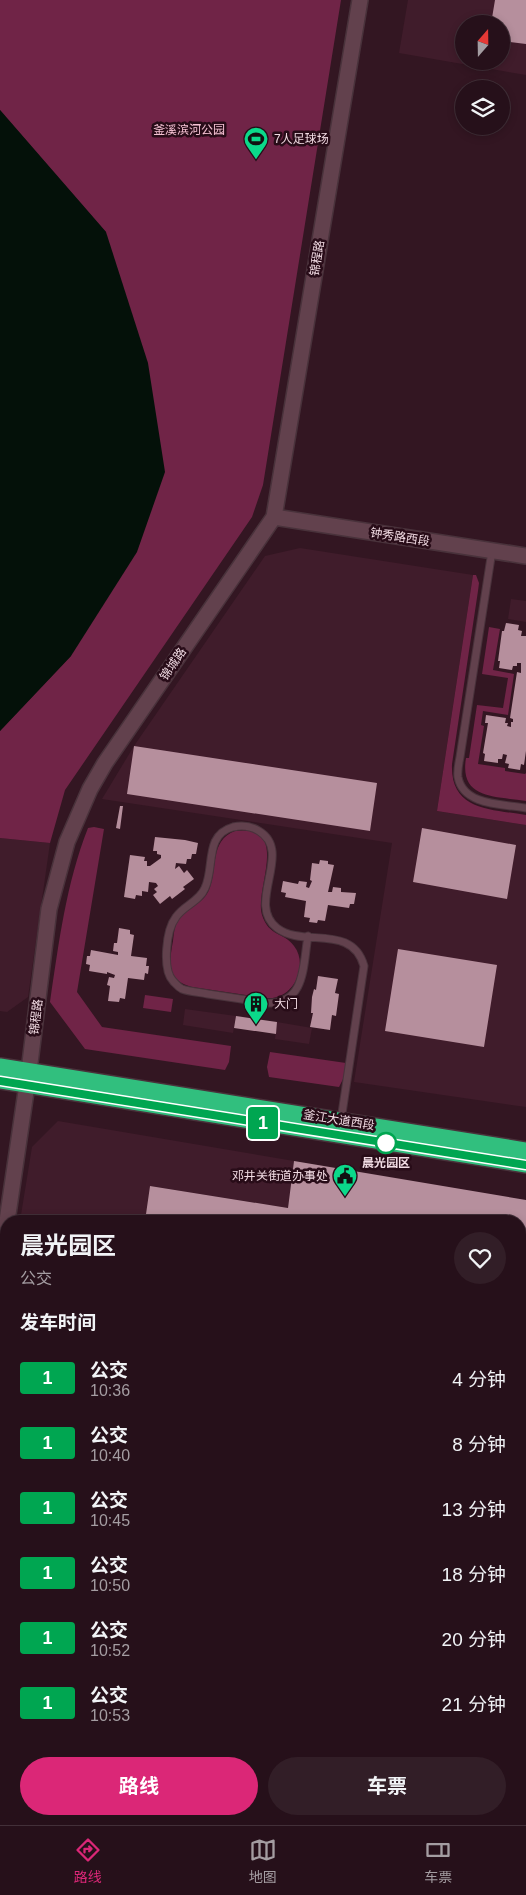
<!DOCTYPE html>
<html lang="zh">
<meta charset="utf-8">
<style>
:root{--surface:#26101a;--page:#321e27;--text:#f1f3f6;--muted:#a49da2;--line:#423039;--accent:#db2777}
body{margin:0;font-family:Arial,"Noto Sans SC",sans-serif;background:var(--page);color:var(--text);height:100vh;display:flex;flex-direction:column;font-size:19px;white-space:nowrap}
*{box-sizing:border-box;margin:0}
p{font-size:16px;color:var(--muted)}
.icon{flex:none;width:28px;height:28px;fill:none;stroke:currentColor;stroke-width:2;stroke-linecap:round;stroke-linejoin:round}
.map{position:relative;flex:1;overflow:hidden}
.sheet{position:absolute;left:0px;top:1215px;width:526px;height:610px;display:flex;flex-direction:column;background:var(--surface);border-radius:20px 20px 0 0;box-shadow:0 2px 8px #0003,0 0 0 1px var(--line)}
.sheet>*{flex:none}
.badge{padding:0 10px;border-radius:4px;font-size:18px;line-height:32px}
.needle{width:32px;rotate:20deg}
.tools{position:absolute;left:455px;top:15px;display:grid;gap:10px}
.tools a{display:grid;place-items:center;width:55px;height:55px;border-radius:50%;background:var(--surface);box-shadow:0 2px 8px #0003,0 0 0 1px var(--line);font-size:25px}
.map>.badge{position:absolute;translate:-50% -50%;box-shadow:0 0 0 2px #fff}
h2{padding:0 20px;font-size:19px;line-height:45px}
.round{display:grid;place-items:center;flex:none;width:52px;height:52px;border-radius:26px;background:var(--page)}
.summary{display:flex;align-items:center;justify-content:space-between;height:85px;padding:0 20px}
h1{font-size:24px;font-weight:700;line-height:38px}
.cta{display:flex;gap:10px;margin-top:auto;padding:10px 20px}
.cta a{flex:1;height:58px;border-radius:30px;background:var(--accent);color:#fff;font-size:20px;font-weight:700;line-height:58px;text-align:center}
.cta a+a{background:var(--page);color:var(--text)}
ul{padding:0;list-style:none}
li{display:flex;align-items:center;gap:15px;height:65px;padding:0 20px}
li div{flex:1}
li b{display:block;font-size:19px}
li em{font-style:normal}
li .badge{min-width:55px;font-weight:700;text-align:center}
.tab-bar{display:flex;justify-content:space-around;align-items:center;height:70px;border-top:1px solid var(--line);background:var(--surface);font-size:14px;color:var(--muted)}
.tab-bar a{display:grid;justify-items:center;gap:2px}
.tab-bar .active{color:var(--accent)}
.map>svg:first-child{display:block}
</style>
<div class="map">
<svg width="526" height="1825" viewBox="0 0 526 1825">
<rect width="100%" height="100%" fill="#331622"/>
<path fill="#401c2b" fill-rule="evenodd" d="M408,0H526V75L399,53ZM464,24H501V61H464Z
M300,548L473,575L437,811L526,825V1107L354,1082L392,843L102,799L134,746L265,556Z
M511,599L526,601V622L508,619Z
M0,838L50,843L28,997L7,1012L0,1011Z
M185,1009L236,1016L233,1033L183,1025Z
M277,1022L312,1028L309,1044L275,1039Z
M58,1121L294,1161L288,1208L150,1186L145,1221H20L32,1147Z
M6,1311V1513L0,1511V1355Z
M520,1487L526,1488V1633L520,1637Z
M6,1563V1819H510V1825H0V1566Z"/>
<path fill="#702447" d="M0,0H341L263,485L252,517L65,790L50,843L0,838V731L71,656L106,232L0,110Z
M473,575H476L479,583L478,591L452,764C450,811 491,809 526,815V825L437,811Z
M489,627L500,629L493,670L514,674L508,715L483,711L481,725L484,726L478,764L505,768V771L525,774L526,773V801C496,796 459,800 466,758H469L477,705L503,708L508,678L482,674Z
M94,827L104,829L77,992L102,1027L231,1046L229,1062L225,1070L85,1049L50,1002C59,942 66,884 88,828Z
M235,831C292,824 254,889 262,915C269,937 284,932 294,946C309,965 294,1000 267,998L192,987C166,980 169,963 173,941C174,934 174,926 179,919C187,908 203,904 209,890C218,869 209,841 235,831Z
M145,995L173,999L171,1012L143,1008Z
M270,1052L346,1063L344,1077L339,1087L269,1077L267,1067Z"/>
<path fill="#041109" d="M0,110L106,232L148,363L165,472L137,552L71,656L0,731Z"/>
<path fill="#b68f9d" d="M495,0H526V44L501,41V24H491Z
M506,623L519,625L518,630L522,631L521,636H526V751L524,765L521,764L520,770L508,768L509,764L505,763L507,755L503,754L502,759H498V763L484,761L485,754L483,753L488,723H485L486,715L506,718L505,723H508L507,726L511,727V722H513V719L510,718L517,672L521,673V663H517V666H513L512,670L499,668L500,661H498L502,631H504Z
M134,746L377,783L370,831L127,794Z
M120,806H123L120,829L116,828Z
M422,828L516,845L507,899L413,882Z
M155,837L185,840L198,843L196,854H192L191,859H187L186,864L176,863L175,869L179,866L184,873L187,870L194,879L183,887L185,889L172,899L170,896L160,904L153,895L157,892L154,889L158,886L156,883L149,882L148,892L142,891V896L136,895L135,899L124,897L130,855L145,857L144,861H147V866H150L161,858V855L157,854V851H153Z
M320,860L328,861V864L334,865L328,892H332L333,887L341,888V892L356,893L354,904H350L349,908L328,905L325,921L318,920L317,923L309,922L310,918L304,917L306,901L285,897L286,893L281,892L283,881L298,884L299,881L307,882L306,887L309,888L312,881L310,880L312,863L319,864Z
M119,928L130,930V934L134,935L131,956L147,958L146,966H149L148,974L145,973L144,980L128,978L125,999L120,998L119,1002L108,1001L110,986L107,985L109,977L114,978L115,975L107,972V974L89,971L90,965L86,964L87,956H90L91,950L118,955V952L113,951L114,943H117Z
M398,949L497,965L484,1047L385,1031Z
M318,976L338,979L335,993L339,994L336,1016L332,1015L330,1030L310,1027L313,1013H311L312,997L314,989L316,990Z
M236,1016L277,1022L276,1034L234,1028Z
M294,1161L526,1200V1365L522,1393L526,1394V1488L520,1487V1221H145L150,1186L288,1208Z
M181,1819H397L396,1825H179Z"/>
<g fill="none" stroke-linecap="round" stroke-linejoin="round">
<defs>
<path id="lane" d="M492,551L460,757C459,763 457,770 458,777C463,806 504,804 526,808
M308,936C303,964 306,1004 268,1003C248,1000 228,997 208,994C199,992 190,992 182,989C178,987 176,984 173,981C162,969 166,930 176,917C184,905 199,902 205,888C215,867 204,835 233,827C242,825 251,826 259,831C294,852 245,904 277,928C303,948 352,923 364,966L341,1120"/>
<path id="secondary" d="M274,517L526,556
M7,1221L29,1071L49,909L67,842L90,789L105,763L274,517L360,0
M0,1265L6,1224
M0,1541L6,1543
M520,1673L526,1674"/>
<path id="highway" d="M0,1066L526,1150
M0,1081L526,1165"/>
</defs>
<use href="#lane" stroke="#49323b" stroke-width="9"/>
<use href="#secondary" stroke="#49323b" stroke-width="18"/>
<use href="#highway" stroke="#49323b" stroke-width="18"/>
<use href="#lane" stroke="#62414d" stroke-width="7"/>
<use href="#secondary" stroke="#62414d" stroke-width="15"/>
<use href="#highway" stroke="#31bf7e" stroke-width="15"/>
</g>
<g fill="none" stroke-linecap="round" stroke-linejoin="round">
<defs>
<path id="line" d="M0,1081L526,1165"/>
</defs>
<use href="#line" stroke="#fff" stroke-width="11"/>
<use href="#line" stroke="#00a651" stroke-width="8"/>
</g>
<defs>
<symbol id="stadium-pin" viewBox="-11 -11 22 30"><path d="M0 17L-7.5 6A9.5 9.5 0 1 1 7.5 6Z" fill="#0bd98a" stroke="#280c18"/><path d="M0-5a6.5 5 0 1 0 0 10a6.5 5 0 1 0 0-10ZM-3.5-1.8h7v3.6h-7Z" fill="#111"/></symbol>
<symbol id="building-pin" viewBox="-11 -11 22 30"><path d="M0 17L-7.5 6A9.5 9.5 0 1 1 7.5 6Z" fill="#0bd98a" stroke="#280c18"/><path d="M-4-6H4V6H1V3H-1V6H-4ZM-2.5-4.3h1.7v1.8h-1.7ZM.8-4.3h1.7v1.8H.8ZM-2.5-1h1.7V.8h-1.7ZM.8-1h1.7V.8H.8Z" fill="#111"/></symbol>
<symbol id="civic-pin" viewBox="-11 -11 22 30"><path d="M0 17L-7.5 6A9.5 9.5 0 1 1 7.5 6Z" fill="#0bd98a" stroke="#280c18"/><path d="M-.6-6.5H3V-4.5H.6V-3L4-1V1h2V6H-6V1h2V-1L-.6-3ZM-1.2 2.5V6h2.4V2.5Z" fill="#111"/></symbol>
</defs>
<g fill-rule="evenodd">
<use href="#stadium-pin" x="242" y="125" width="28" height="38"/>
<use href="#building-pin" x="242" y="990" width="28" height="38"/>
<use href="#civic-pin" x="331" y="1162" width="28" height="38"/>
</g>
<circle fill="#fff" stroke="#00a651" stroke-width="2.5" cx="386" cy="1143" r="10"/>
<g text-anchor="middle" stroke-width="5" stroke-linejoin="round" paint-order="stroke">
<g font-size="12" fill="#f5c1d3" stroke="#280c18">
<text x="189" y="134">釜溪滨河公园</text>
</g>
<g font-size="12" fill="#f2dce4" stroke="#280c18" text-anchor="start">
<text x="274" y="143">7人足球场</text>
<text x="274" y="1008">大门</text>
<text x="328" y="1180" text-anchor="end">邓井关街道办事处</text>
</g>
<g font-size="12" fill="#f2dce4" stroke="#280c18">
<text transform="translate(317 258) rotate(-81)" y="4">锦程路</text>
<text transform="translate(400 537) rotate(9)" y="4">钟秀路西段</text>
<text transform="translate(173 664) rotate(-56)" y="4">锦城路</text>
<text transform="translate(36 1017) rotate(-83)" y="4">锦程路</text>
<text transform="translate(339 1120) rotate(9)" y="4">釜江大道西段</text>
</g>
<g font-size="12" font-weight="bold" fill="#f2dce4" stroke="#280c18">
<text x="386" y="1167">晨光园区</text>
</g>
</g>
</svg>
<div class="tools">
<a><svg class="needle" viewBox="-14 -14 28 28"><path d="M0-13l5 13h-10z" fill="#e53935"/><path d="M0 13l5-13h-10z" fill="#a49da2"/></svg></a>
<a><svg class="icon" aria-label="layers" viewBox="0 0 24 24"><path d="M12 4l9 5-9 5-9-5zM3 14l9 5 9-5"/></svg></a>
</div>
<b class="badge" style="left:263px;top:1123px;background:#00a651;color:#fff">1</b>
<section class="sheet">
<div class="summary"><div><h1>晨光园区</h1><p>公交</p></div><a class="round"><svg class="icon" aria-label="heart" viewBox="0 0 24 24"><path d="M12 20l-8-8c-3-5 5-10 8-4 3-6 11-1 8 4z"/></svg></a></div>
<h2>发车时间</h2>
<ul>
<li><span class="badge" style="background:#00a651;color:#fff">1</span><div><b>公交</b><p>10:36</p></div><em>4 分钟</em></li>
<li><span class="badge" style="background:#00a651;color:#fff">1</span><div><b>公交</b><p>10:40</p></div><em>8 分钟</em></li>
<li><span class="badge" style="background:#00a651;color:#fff">1</span><div><b>公交</b><p>10:45</p></div><em>13 分钟</em></li>
<li><span class="badge" style="background:#00a651;color:#fff">1</span><div><b>公交</b><p>10:50</p></div><em>18 分钟</em></li>
<li><span class="badge" style="background:#00a651;color:#fff">1</span><div><b>公交</b><p>10:52</p></div><em>20 分钟</em></li>
<li><span class="badge" style="background:#00a651;color:#fff">1</span><div><b>公交</b><p>10:53</p></div><em>21 分钟</em></li>
</ul>
<div class="cta"><a>路线</a><a>车票</a></div>
</section>
</div>
<nav class="tab-bar">
<a class="active"><svg class="icon" aria-label="directions" viewBox="0 0 24 24"><path d="M12 3l9 9-9 9-9-9zM9 14v-3h6M13 9l2 2-2 2"/></svg>路线</a>
<a><svg class="icon" aria-label="map" viewBox="0 0 24 24"><path d="M3 6l6-2 6 2 6-2v14l-6 2-6-2-6 2zM9 4v14M15 6v14"/></svg>地图</a>
<a><svg class="icon" aria-label="tickets" viewBox="0 0 24 24"><path d="M3 7h18v10H3zM15 7v10"/></svg>车票</a>
</nav>
